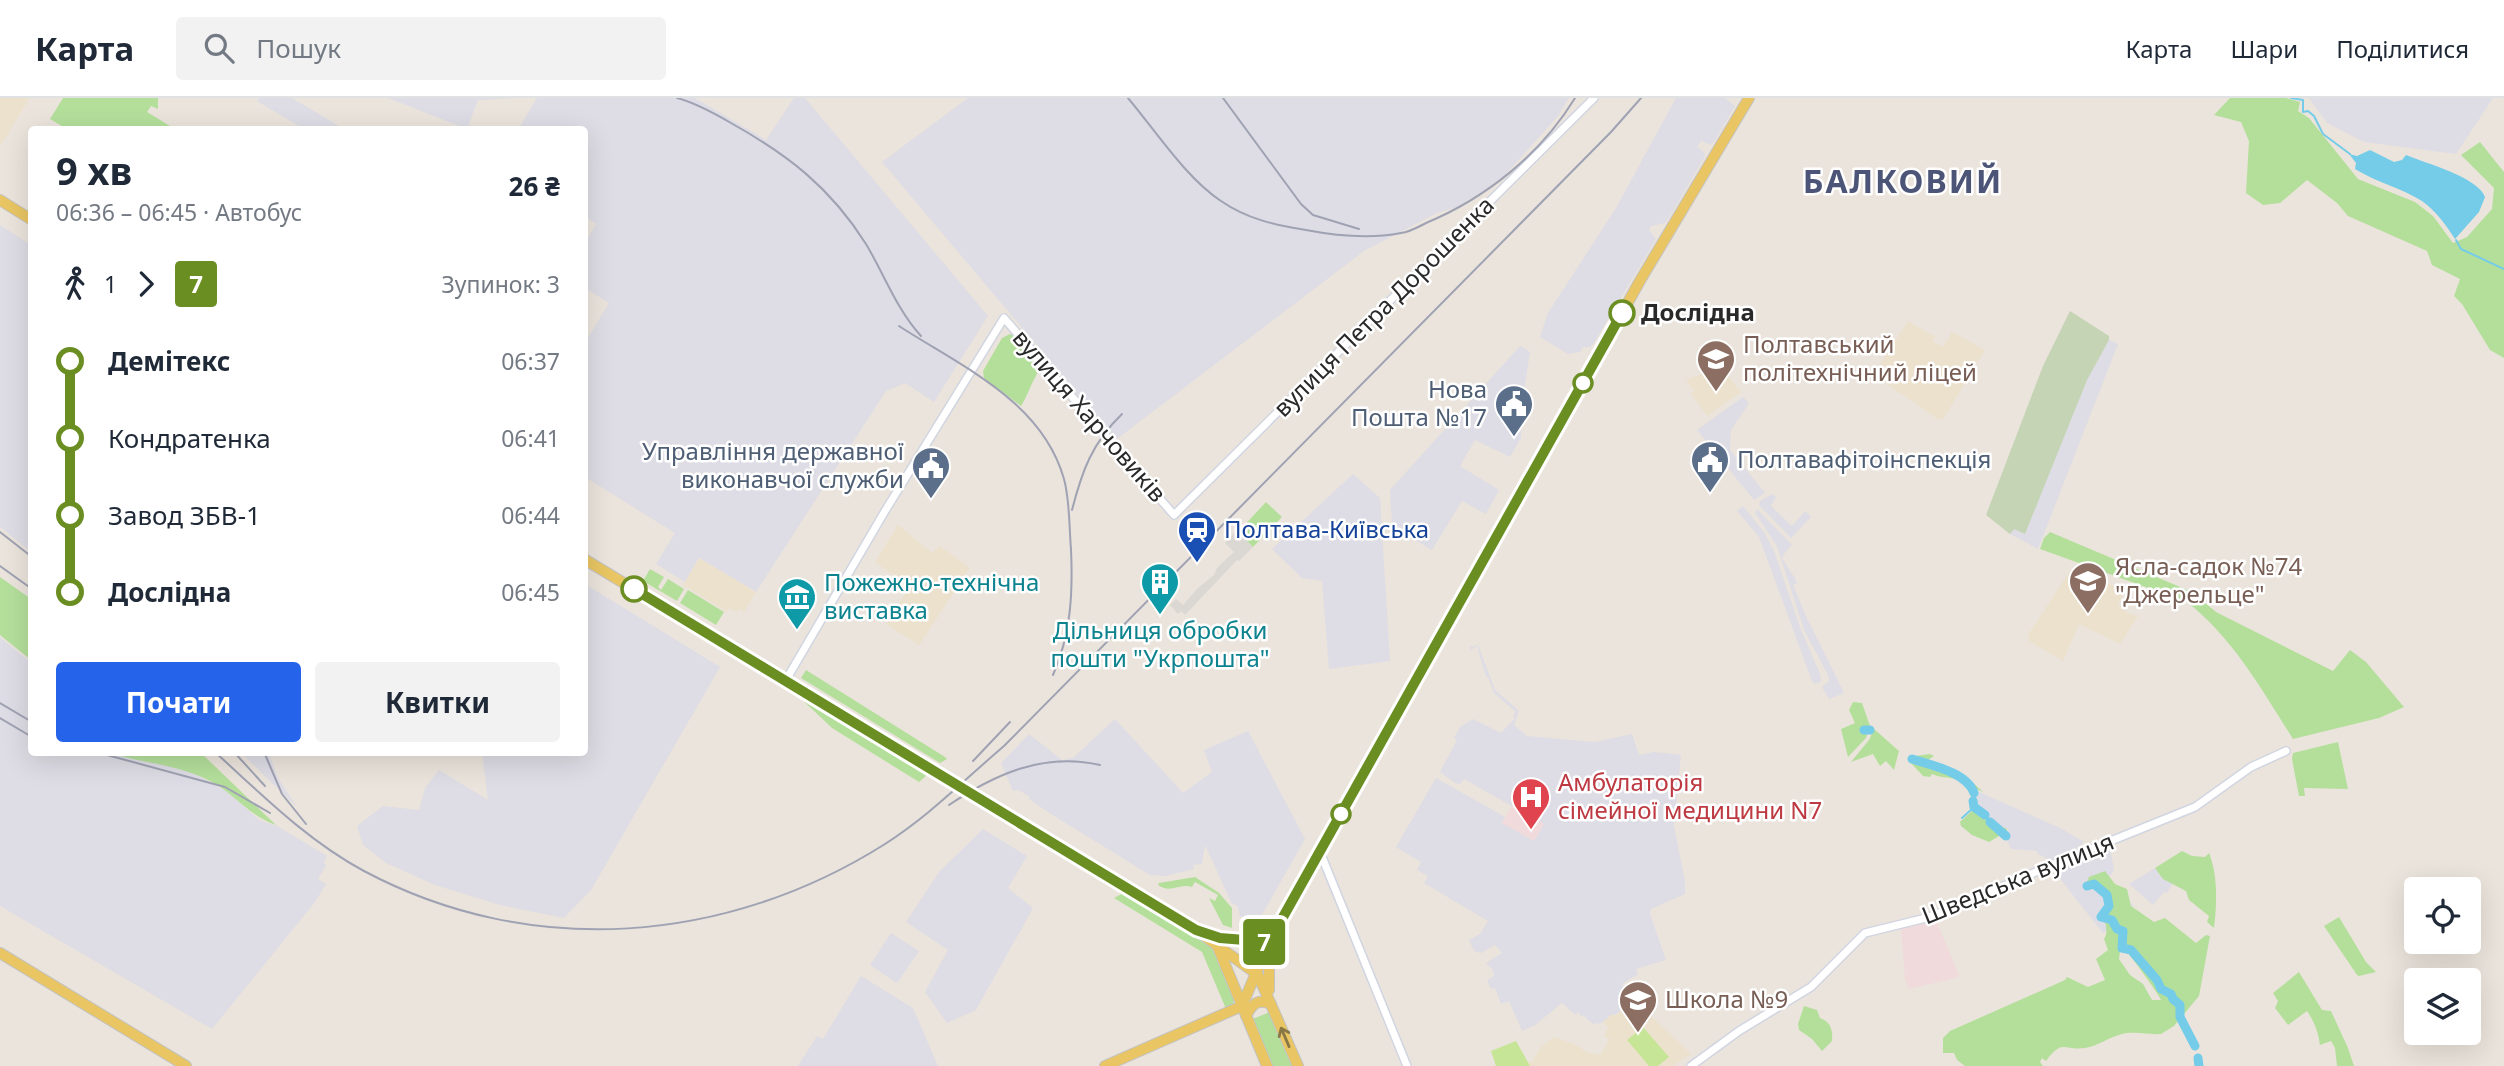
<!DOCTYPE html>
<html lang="uk">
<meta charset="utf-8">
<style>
:root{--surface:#fff;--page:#f2f2f3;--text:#1f2937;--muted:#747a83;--line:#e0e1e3;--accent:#2563eb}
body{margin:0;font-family:"Noto Sans",sans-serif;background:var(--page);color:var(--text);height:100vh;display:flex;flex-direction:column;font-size:26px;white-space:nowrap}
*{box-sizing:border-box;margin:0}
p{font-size:23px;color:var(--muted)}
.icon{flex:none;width:38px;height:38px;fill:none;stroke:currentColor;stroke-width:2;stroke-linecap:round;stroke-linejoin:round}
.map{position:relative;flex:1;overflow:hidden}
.details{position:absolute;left:28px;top:28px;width:560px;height:630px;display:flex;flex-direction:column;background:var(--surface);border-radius:7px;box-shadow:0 7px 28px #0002}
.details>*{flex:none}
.badge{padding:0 14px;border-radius:5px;font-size:24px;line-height:46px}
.fabs{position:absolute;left:2404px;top:779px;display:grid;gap:14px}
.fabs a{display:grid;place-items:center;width:77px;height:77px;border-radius:7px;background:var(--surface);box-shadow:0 7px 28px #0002;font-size:35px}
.map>.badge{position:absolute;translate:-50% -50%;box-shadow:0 0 0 4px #fff}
.legs{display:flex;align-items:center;gap:10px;height:77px;padding:0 28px;font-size:23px}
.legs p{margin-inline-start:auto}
.headline{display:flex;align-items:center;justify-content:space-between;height:119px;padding:0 28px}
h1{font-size:38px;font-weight:700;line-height:52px}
.button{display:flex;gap:14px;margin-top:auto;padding:14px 28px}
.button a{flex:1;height:80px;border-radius:7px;background:var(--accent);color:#fff;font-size:28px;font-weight:700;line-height:80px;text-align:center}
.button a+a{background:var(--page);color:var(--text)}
ul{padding:0 28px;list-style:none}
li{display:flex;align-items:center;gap:24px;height:77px;font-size:26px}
li i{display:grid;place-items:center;width:10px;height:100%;margin:0 9px;background:currentColor}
li i::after{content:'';width:18px;height:18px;margin:-9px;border:5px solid;border-radius:50%;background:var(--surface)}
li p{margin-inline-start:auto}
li:first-child i{background:linear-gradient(#0000 50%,currentColor 0)}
li:last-child i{background:linear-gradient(currentColor 50%,#0000 0)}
header{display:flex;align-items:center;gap:42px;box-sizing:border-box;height:98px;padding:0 35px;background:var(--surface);border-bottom:2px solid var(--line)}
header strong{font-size:33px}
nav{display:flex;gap:38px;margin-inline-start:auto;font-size:24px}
.search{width:490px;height:63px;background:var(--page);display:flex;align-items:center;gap:18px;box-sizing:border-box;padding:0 24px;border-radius:7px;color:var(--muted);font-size:26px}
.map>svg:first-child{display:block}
</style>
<header>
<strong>Карта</strong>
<div class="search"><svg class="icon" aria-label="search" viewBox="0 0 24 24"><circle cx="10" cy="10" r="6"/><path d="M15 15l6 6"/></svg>Пошук</div>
<nav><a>Карта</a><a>Шари</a><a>Поділитися</a></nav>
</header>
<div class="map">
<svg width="2504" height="968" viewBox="0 0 2504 968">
<rect width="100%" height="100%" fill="#ebe4dc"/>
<path fill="#dedce4" d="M259,0H292L344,31H304L257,3Z
M388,0H517L478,2L467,31Z
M537,0H695L766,42L794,0H805L988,218L934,304L905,285L886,293L756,494L699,460L685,484L656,466L675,435L585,379V245L609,205L585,190V145L596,126L585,118L584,32H518Z
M968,0H1569L1558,18L1506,76L1485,92L1457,109L1437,115L1364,153L1114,343L1085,308L1073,290L882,64Z
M1676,0H1725L1735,8L1714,44L1710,47L1701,43L1697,49L1704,54L1705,58L1669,120L1665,125L1651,128L1649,132L1656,141L1594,245L1590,249H1583L1580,254L1568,256L1540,239L1548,215L1616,110Z
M2309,0H2493L2456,56L2364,44L2327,25Z
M0,127L31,147V454L0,429Z
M2109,242L2118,246L2038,451L2010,436L2014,430L2025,435L2087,281Z
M1520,248L1530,254L1522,305L1521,340L1510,359L1475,342L1460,368L1499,392L1486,416L1462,403L1432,452L1392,428L1390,392Z
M1743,299L1749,305L1731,332L1730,352L1765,395L1754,402L1697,332Z
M1353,376L1380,400L1390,563L1329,571L1322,483L1302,480L1272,451Z
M1772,396L1776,399L1771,408L1792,428L1805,413L1811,419L1791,440L1759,407L1760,403Z
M1743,408L1764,434L1774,453L1800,529L1820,576L1821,584L1815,586L1812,583L1759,439L1737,413Z
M1757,411L1792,447L1784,456L1782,460L1796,482L1797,485L1793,487L1806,518L1844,595L1829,601L1822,589L1829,583V579L1804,532L1777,448L1755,415Z
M585,486L720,569L591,792L564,820L500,807L435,787L386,765L363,747L357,728L383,708L419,712L425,690L439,672L488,702L482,655L584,654Z
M0,539L31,565L32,654L158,655L229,695L259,722L277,728L327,758L324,764L326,768L318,781L326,786L315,804L212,931L0,808Z
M1478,547L1495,592L1519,613L1514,627L1527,638L1595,644L1632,636L1639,657L1654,654L1681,657L1674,728L1685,783V796L1651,811L1650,816L1666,862L1636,871L1638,876L1622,886L1629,898L1636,904L1599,926L1597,924L1594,927L1583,917L1581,918L1579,914L1575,917L1562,905L1535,927L1522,933L1509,903L1501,906L1495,890L1491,891L1487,882L1494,878L1493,872L1486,865L1502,855L1495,847L1481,855L1474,853L1469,842L1480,836L1488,823L1424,785L1428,778L1417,772L1421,764L1396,749L1436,680L1505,719L1502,724L1543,726L1464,681L1460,686L1455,685L1440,674L1457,642L1454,640L1460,629L1473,621L1501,635L1515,620L1513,618L1516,614L1494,595L1488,579H1486L1477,548L1471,552L1470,549Z
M1115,621L1183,695L1212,674L1204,652L1248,633L1305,741L1256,827L1240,818L1237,807L1232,806L1205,747L1202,766L1193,767L1194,771L1165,778L1150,777L1051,716L1029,701L1030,699L1019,692L1013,693L1001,665L1029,636L1066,665V661L1073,660Z
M241,655H269L277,678L297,709Z
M1977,693L2060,730L2084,744L2075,752L2050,762L2038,756L2037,753L2011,751L2006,741L2008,731L1984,721L1987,712L1973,707L1974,703L1970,701L1973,695Z
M983,731L1027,758L1008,790L1033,810L976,912L947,925L925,894L948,852L906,824L939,774Z
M2110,749L2114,772L2108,781L2119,795L2134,808L2103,835L2061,782L2057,772Z
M2155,770L2163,781L2173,785L2167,795L2164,794L2153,807L2129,786Z
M891,835L919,853L897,885L870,867Z
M861,878L913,910L938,968H798L817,938L823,941Z"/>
<path fill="#ece1cc" d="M0,0H30L0,48Z
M1908,223L1935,239L1933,243L1943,249L1952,234L1985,252L1943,321L1939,322L1877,279V271Z
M1715,271L1719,276L1724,273L1741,294L1707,318L1691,296L1694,293L1686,282Z
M898,427L932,455L940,448L970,470L919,547L886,526L907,493L903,484L875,464Z
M699,460L756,494L744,514L739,511L737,514L730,510L727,514L683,487Z
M2070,473L2125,491L2118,506L2127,515L2138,518L2120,546L2079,526L2063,563L2029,543L2028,537Z
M1636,904L1691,956L1672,968H1530L1528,965L1533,962L1541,949L1554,939L1574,946L1587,954L1600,957L1610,941L1604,938L1608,930L1603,924L1612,916L1614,918Z"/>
<path fill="#f1dadb" d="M1512,708L1544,726L1534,743L1502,725Z
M1935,820L1959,877L1956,880L1909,891L1905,882L1901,829Z"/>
<path fill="#b4df9b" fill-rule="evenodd" d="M63,0H158V11L151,8L147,14L175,31H67L50,21Z
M2230,0H2286L2300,4L2298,13L2309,20L2358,81L2415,104L2433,118L2453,145L2467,139L2492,111L2494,90L2461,57L2480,44L2504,74V260L2490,252L2462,206L2454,198L2460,181L2432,167L2427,153L2348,118L2337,105L2307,82L2280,105L2263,107L2246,95L2249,43L2241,24L2214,17Z
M1010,236L1020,241L1043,268C1033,278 1029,296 1021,308L984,280L983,273L1002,240Z
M1266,404L1282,419L1253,449L1238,434Z
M2050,434L2192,494L2216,514L2333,573L2350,552L2366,564L2404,609L2379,620L2293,641C2262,592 2233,540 2187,504L2040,451L2044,440Z
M650,471L664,479L658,489L661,492L668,481L684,491L677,503L643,483Z
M0,479L31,501V562L0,537Z
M688,492L724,514L716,527L680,505Z
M806,572L945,659L947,661L940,665L801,580Z
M795,595L927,677L919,684L832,630Z
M1853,604L1862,605L1870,628L1866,640L1848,659L1841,631L1855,625L1849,612Z
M1874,631L1899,653L1894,672L1886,663L1880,668L1873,656L1851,664L1869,642Z
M2338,644L2348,691L2304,690L2305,698H2299L2292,661L2293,655Z
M110,655H201L276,727C248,718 232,692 204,680C175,667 140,664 110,655Z
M1930,656L1934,658L1928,662L1933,666L1972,684L1983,694C1975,691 1965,683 1956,681C1948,679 1941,680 1932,676L1930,679L1923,678L1909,663L1915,658Z
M1974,708L1982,713L1984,721L2007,731L2006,739L1999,738L1989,744L1972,737L1961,728L1960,724L1973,712Z
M2182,753L2192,758L2205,759L2209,755C2218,777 2217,806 2214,830L2207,824L2209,818L2189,802L2186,793L2163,781L2155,770Z
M2105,773L2115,786L2127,791L2131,808L2154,824L2165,820L2196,845L2206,837L2210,838L2199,898L2174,928L2161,936C2148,937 2136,933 2122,936C2109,939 2098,948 2085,950C2063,953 2063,940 2046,963L2042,960L2040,964L2043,968H1965L1957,962L1954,955H1943V940L1950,933L2065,882L2067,879L2088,889L2105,882L2096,861L2108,852L2104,841C2109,834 2104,827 2106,819C2107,815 2110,812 2111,808C2115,793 2099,785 2087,784L2089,779ZM2126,853C2129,855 2160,898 2161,902H2152L2143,886L2130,877L2119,861L2120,854Z
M1195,779L1219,795L1232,810V830L1223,827L1209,800L1215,803L1218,797L1195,784L1192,789C1180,785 1170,796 1158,787L1159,785Z
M1125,794L1212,850L1233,898L1234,907L1226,911L1202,854L1114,800Z
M2339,819L2366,864L2376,874L2359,878L2357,877L2324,828Z
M2299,874L2322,912L2331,913L2348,950L2354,968H2337L2335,950L2331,943L2320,947C2318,934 2315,925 2307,913L2288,927L2275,910L2278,903L2273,895Z
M1804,908L1817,912L1820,920C1831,924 1833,932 1832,943L1822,953L1812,941L1799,932L1798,926Z
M1270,914L1293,968H1270L1250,922Z"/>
<path fill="#c4d4b4" d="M2070,213L2109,238V242L2087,282L2025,436L2014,431L2010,436L1986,417L2043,268Z"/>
<path fill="#c6e597" d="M1643,929L1669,959L1658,968H1649L1627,942Z
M1516,943L1530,968H1496L1491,953Z"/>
<path fill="#dbd7d2" d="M1236,433L1253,449L1239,463L1237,462L1185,517L1181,513L1178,516L1170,507L1176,501L1183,507L1198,490L1214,477L1217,470L1234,454L1225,445Z"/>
<path fill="#74cce8" d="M2370,52L2394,64L2402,62L2406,57C2425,65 2478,79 2485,99L2479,114L2455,141C2446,127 2436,113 2422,103C2401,90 2376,84 2355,71L2356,65L2349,56L2357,58Z"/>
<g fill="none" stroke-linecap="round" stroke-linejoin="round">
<path stroke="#74cce8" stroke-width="2" d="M2291,0L2303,2V14L2308,13L2314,18L2323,36L2350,56
M2456,142L2461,151L2504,171
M1962,720L1974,709"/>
<path stroke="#74cce8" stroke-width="9" d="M1864,632H1870
M1912,661C1930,667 1967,674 1974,695
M1973,703L1974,709L1985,717
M1990,724L2006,738
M2087,788L2094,786L2107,797L2109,808L2101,819L2112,822L2117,831L2123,833L2122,850L2131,852L2157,882L2161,891L2171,896L2173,901L2180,907V919L2195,948
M2198,960L2199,968"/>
<defs>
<path id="minor" d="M786,582L885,413L1004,220L1174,417L1594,0
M1320,754L1407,968
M1691,968L1739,933L1811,889L1865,835L1926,820L1970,803L2056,765L2195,709L2251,669L2286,653"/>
<path id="major" d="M0,102L32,122
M584,461L933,672
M992,707L1196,832L1258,877L1298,968
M1209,837L1233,842L1269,844
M1217,847L1267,968
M1269,851V892
M0,855L186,968
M1242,908L1269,844L1302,786L1641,181L1749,0
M1246,918C1252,906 1258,900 1271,906
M1105,968L1242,908"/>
</defs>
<use href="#minor" stroke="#d1d5e1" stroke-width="10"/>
<use href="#major" stroke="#c3c3c3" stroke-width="12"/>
<use href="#minor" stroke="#fff" stroke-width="7"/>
<use href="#major" stroke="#e9c663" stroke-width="10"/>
<path stroke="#9fa2b3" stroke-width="2" d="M677,0C696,5 714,15 731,25C788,57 830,89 866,146C884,176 897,212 921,238
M1128,0C1155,32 1186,80 1221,103C1247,121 1275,127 1306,132C1337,138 1370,141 1401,135C1410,134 1418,129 1426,125C1486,100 1541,56 1575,0
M1223,0L1301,106L1313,117L1359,131
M899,228C962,269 1042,303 1064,381C1070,403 1069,428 1071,451C1073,495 1071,536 1053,577
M1072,412C1082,373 1092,345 1122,316
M0,434L32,459
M0,468L32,491
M0,605L32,624
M0,620L32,639
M96,654L225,689L270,715
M215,654C262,697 308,743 364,773C531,862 727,846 885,746C929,718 964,682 1004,648L1611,34L1641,0
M234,654L265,688
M264,654L282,696L306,726
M973,663L1010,624
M949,707C995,676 1044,654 1100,667"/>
<defs>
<path id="major-bridge" d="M933,672L992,707"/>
</defs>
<use href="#major-bridge" stroke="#c3c3c3" stroke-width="12" stroke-linecap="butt"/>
<use href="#major-bridge" stroke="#e9c663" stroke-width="10"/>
</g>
<defs><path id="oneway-shaft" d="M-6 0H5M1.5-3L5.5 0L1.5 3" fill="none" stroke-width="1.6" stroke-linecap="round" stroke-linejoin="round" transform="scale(1.75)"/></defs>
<use stroke="#897846" href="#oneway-shaft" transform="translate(1285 939) rotate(-113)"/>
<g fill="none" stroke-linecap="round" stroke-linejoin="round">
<defs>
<path id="line-1" d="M634,491L1196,832L1220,840L1269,844L1622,215"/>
</defs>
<use href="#line-1" stroke="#fff" stroke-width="16"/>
<use href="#line-1" stroke="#6b8e23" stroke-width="10"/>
</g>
<defs>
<symbol id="university-pin" viewBox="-11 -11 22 30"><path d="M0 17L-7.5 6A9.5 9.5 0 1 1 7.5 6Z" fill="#8d6e63" stroke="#fff"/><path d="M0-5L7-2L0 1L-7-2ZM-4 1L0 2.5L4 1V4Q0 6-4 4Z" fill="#fff"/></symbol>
<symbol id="civic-pin" viewBox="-11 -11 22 30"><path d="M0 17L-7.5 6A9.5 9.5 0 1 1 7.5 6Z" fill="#5c6f8a" stroke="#fff"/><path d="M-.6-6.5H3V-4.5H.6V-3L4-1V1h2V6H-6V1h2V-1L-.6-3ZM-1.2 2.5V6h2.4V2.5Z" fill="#fff"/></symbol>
<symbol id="station-pin" viewBox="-11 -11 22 30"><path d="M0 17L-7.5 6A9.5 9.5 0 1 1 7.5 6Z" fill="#1a4fb4" stroke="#fff"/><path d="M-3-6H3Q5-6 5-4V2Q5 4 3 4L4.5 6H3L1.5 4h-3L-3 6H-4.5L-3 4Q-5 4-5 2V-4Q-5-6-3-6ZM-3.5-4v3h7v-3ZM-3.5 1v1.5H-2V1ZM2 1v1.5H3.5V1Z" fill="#fff"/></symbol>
<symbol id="school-pin" viewBox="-11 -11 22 30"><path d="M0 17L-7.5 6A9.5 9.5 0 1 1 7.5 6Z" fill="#8d6e63" stroke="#fff"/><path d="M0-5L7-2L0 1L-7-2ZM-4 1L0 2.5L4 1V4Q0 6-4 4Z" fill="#fff"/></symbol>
<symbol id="building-pin" viewBox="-11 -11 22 30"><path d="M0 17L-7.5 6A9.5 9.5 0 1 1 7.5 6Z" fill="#0f9aa8" stroke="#fff"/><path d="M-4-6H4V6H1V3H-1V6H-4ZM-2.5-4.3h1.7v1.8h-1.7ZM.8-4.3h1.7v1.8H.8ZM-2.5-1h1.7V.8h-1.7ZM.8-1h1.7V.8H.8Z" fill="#fff"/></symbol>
<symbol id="museum-pin" viewBox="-11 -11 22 30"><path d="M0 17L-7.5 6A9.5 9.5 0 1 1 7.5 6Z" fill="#0f9aa8" stroke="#fff"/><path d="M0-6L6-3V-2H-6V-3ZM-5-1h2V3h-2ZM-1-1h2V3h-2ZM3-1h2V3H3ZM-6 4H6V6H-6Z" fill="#fff"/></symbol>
<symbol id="hospital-pin" viewBox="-11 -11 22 30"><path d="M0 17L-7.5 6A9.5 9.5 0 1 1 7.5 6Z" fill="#e0444e" stroke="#fff"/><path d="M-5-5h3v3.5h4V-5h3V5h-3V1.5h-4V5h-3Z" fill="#fff"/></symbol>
</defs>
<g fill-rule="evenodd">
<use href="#university-pin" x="1694" y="239" width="44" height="60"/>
<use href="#civic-pin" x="1492" y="284" width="44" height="60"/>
<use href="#civic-pin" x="1688" y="340" width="44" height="60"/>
<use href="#civic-pin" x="909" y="346" width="44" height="60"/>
<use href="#station-pin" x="1175" y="410" width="44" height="60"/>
<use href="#school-pin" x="2066" y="461" width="44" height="60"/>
<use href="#building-pin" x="1138" y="462" width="44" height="60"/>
<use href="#museum-pin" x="775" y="477" width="44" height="60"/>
<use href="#hospital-pin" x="1509" y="677" width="44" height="60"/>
<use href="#school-pin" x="1616" y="880" width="44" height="60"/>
</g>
<g fill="#fff" stroke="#6b8e23" stroke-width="3.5">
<circle cx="1622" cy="215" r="12"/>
<circle cx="1583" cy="285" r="9"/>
<circle cx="634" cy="491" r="12"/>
<circle cx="1341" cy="716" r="9"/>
</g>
<g text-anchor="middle" stroke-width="5" stroke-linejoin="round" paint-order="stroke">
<g font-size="24" fill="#292929" stroke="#fff">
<text transform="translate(1384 209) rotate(-45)" y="8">вулиця Петра Дорошенка</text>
<text transform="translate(1089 318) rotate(49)" y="8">вулиця Харчовиків</text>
<text transform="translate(2018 781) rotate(-22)" y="8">Шведська вулиця</text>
</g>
<g font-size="24" font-weight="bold" fill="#292929" stroke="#fff" text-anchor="start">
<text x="1641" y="223">Дослідна</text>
</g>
<g font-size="24" fill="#785e54" stroke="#fff" text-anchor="start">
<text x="1743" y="255">Полтавський<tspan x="1743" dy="28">політехнічний ліцей</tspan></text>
<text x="2115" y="477">Ясла-садок №74<tspan x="2115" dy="28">"Джерельце"</tspan></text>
<text x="1665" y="910">Школа №9</text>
</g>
<g font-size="24" fill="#4e5e75" stroke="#fff" text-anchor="end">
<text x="1487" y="300">Нова<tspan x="1487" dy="28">Пошта №17</tspan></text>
<text x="904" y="362">Управління державної<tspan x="904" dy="28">виконавчої служби</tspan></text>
<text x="1737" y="370" text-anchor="start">Полтавафітоінспекція</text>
</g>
<g font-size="24" fill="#164399" stroke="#fff" text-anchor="start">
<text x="1224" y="440">Полтава-Київська</text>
</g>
<g font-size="24" fill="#0d838f" stroke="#fff" text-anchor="start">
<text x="824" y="493">Пожежно-технічна<tspan x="824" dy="28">виставка</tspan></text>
<text x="1160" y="541" text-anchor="middle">Дільниця обробки<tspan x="1160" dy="28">пошти "Укрпошта"</tspan></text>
</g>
<g font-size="24" fill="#be3a42" stroke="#fff" text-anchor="start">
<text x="1558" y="693">Амбулаторія<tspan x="1558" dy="28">сімейної медицини N7</tspan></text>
</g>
<g font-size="32" font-weight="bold" letter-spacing="2" fill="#4c5577" stroke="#fff">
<text x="1903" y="95">БАЛКОВИЙ</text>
</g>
</g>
</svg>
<div class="fabs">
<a><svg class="icon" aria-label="locate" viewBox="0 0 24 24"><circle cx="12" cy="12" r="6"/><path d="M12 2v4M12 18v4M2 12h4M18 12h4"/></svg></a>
<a><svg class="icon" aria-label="layers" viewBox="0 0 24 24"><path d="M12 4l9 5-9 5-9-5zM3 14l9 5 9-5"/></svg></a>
</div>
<b class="badge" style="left:1264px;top:844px;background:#6b8e23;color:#fff">7</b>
<section class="details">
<div class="headline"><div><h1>9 хв</h1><p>06:36 – 06:45 · Автобус</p></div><b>26 ₴</b></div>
<div class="legs"><svg class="icon" aria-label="walk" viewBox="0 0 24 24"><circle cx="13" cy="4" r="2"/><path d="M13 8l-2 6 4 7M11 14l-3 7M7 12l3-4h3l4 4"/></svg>1<svg class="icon" aria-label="forward" viewBox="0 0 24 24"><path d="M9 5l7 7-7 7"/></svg><b class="badge" style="background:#6b8e23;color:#fff">7</b><p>Зупинок: 3</p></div>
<ul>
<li><i style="color:#6b8e23"></i><b>Демітекс</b><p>06:37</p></li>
<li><i style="color:#6b8e23"></i><span>Кондратенка</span><p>06:41</p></li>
<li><i style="color:#6b8e23"></i><span>Завод ЗБВ-1</span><p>06:44</p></li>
<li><i style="color:#6b8e23"></i><b>Дослідна</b><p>06:45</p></li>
</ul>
<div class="button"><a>Почати</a><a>Квитки</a></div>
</section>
</div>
